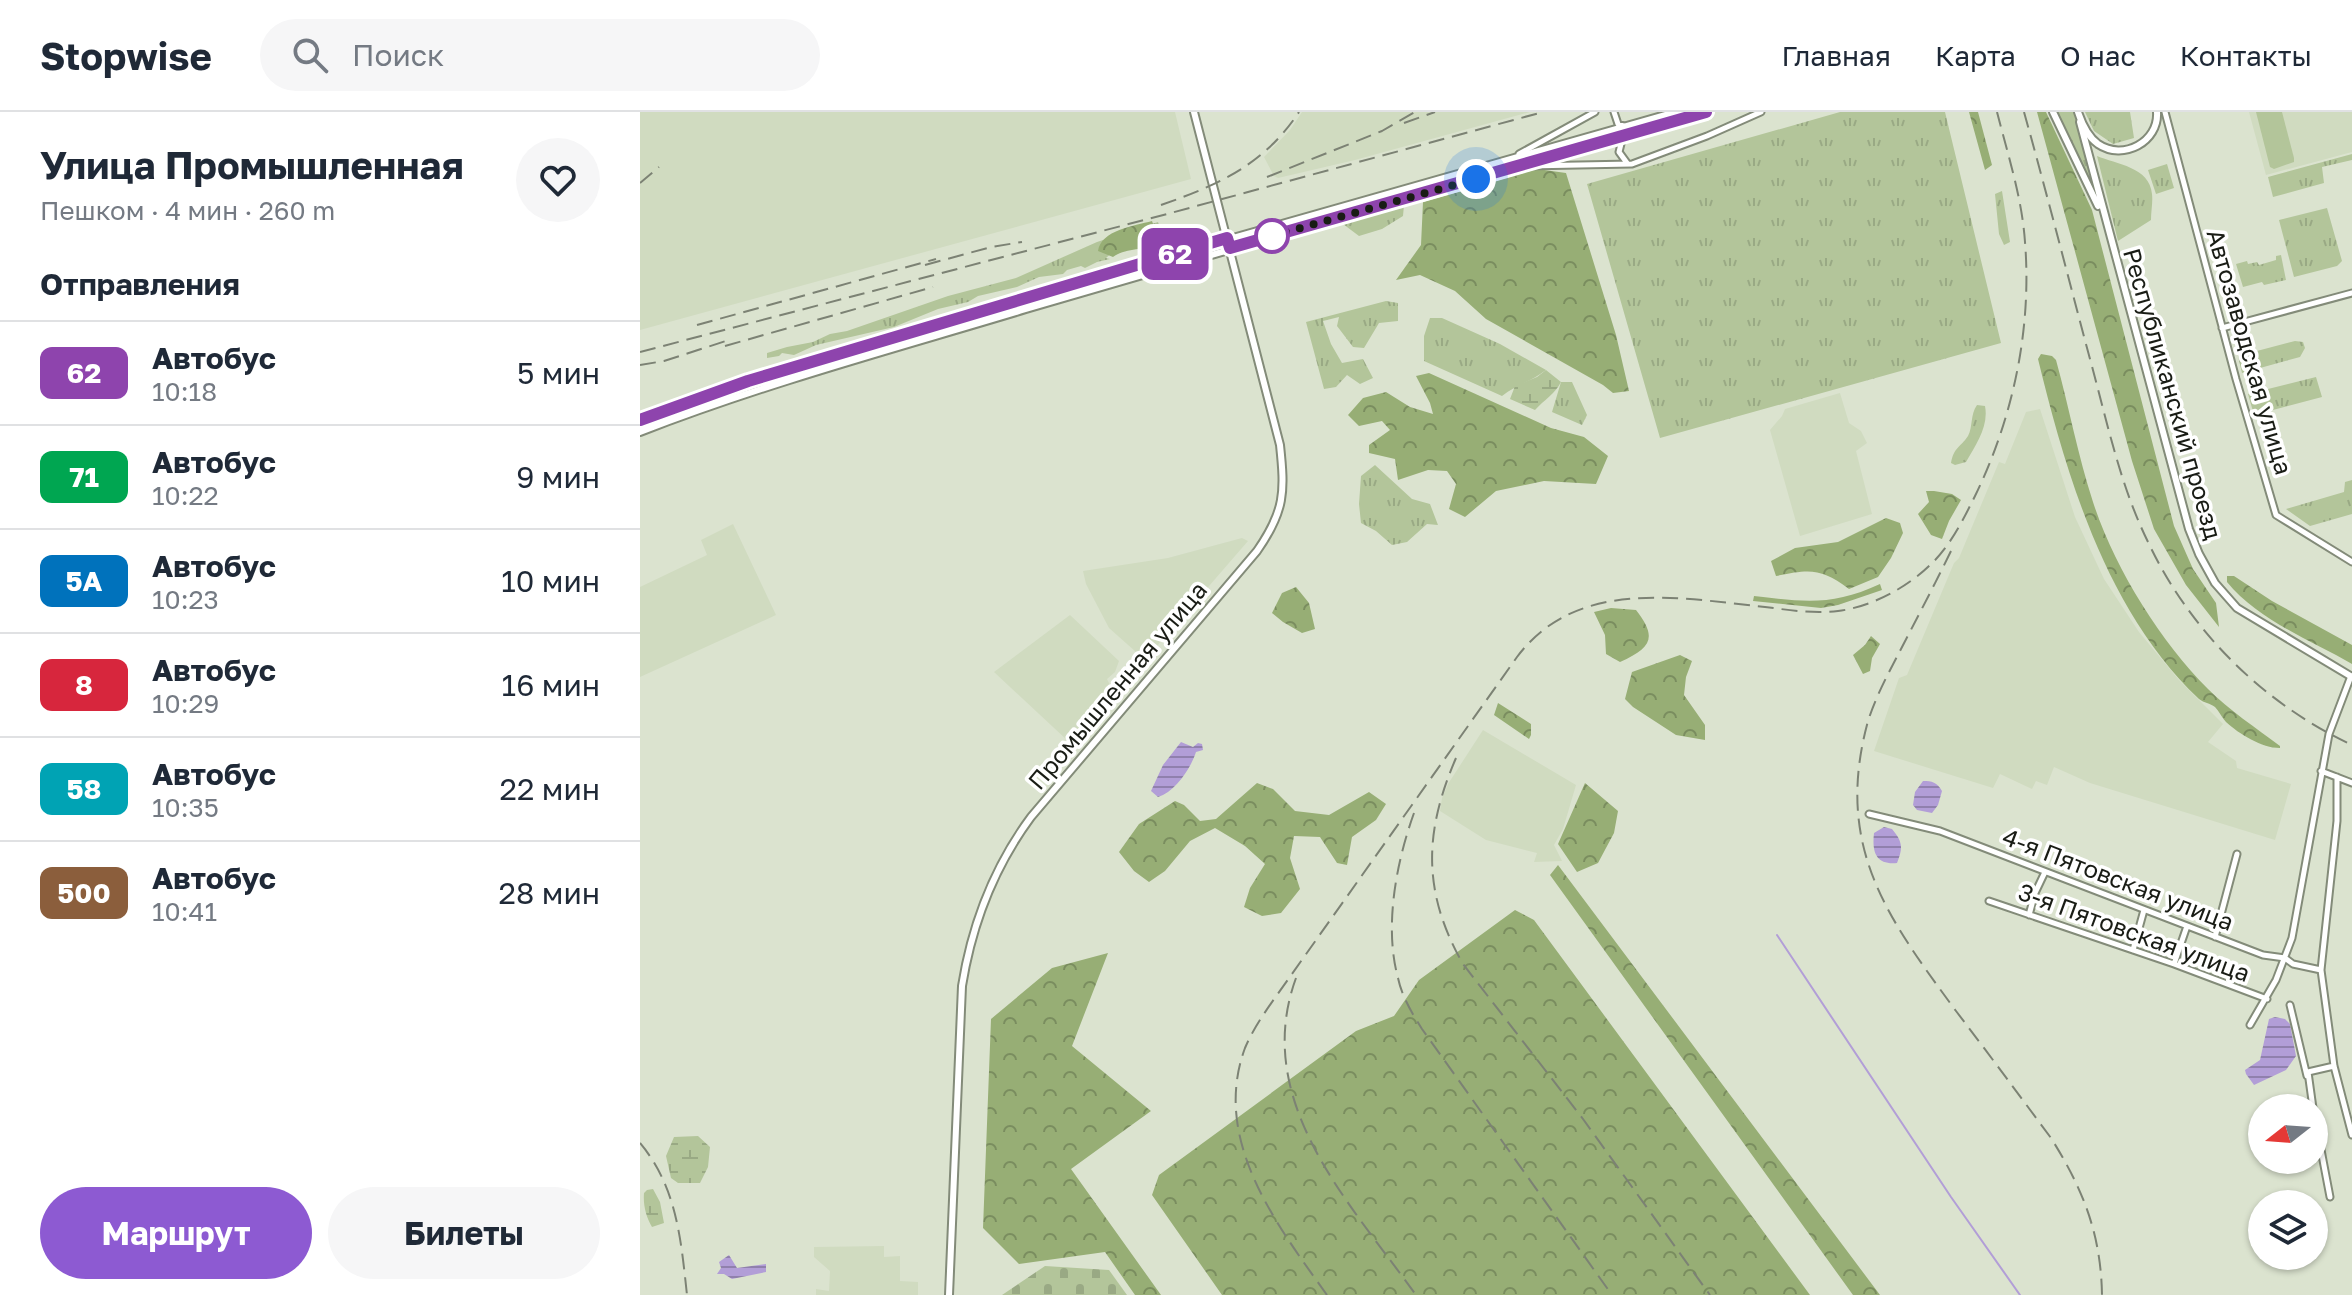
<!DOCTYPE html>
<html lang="ru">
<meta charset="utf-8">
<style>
:root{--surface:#fff;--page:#f6f6f7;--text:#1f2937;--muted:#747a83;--line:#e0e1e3;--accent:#8d5ad2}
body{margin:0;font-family:"Golos Text",sans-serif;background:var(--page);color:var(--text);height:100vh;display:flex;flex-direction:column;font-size:30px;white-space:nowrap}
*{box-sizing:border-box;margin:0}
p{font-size:26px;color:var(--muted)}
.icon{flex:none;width:44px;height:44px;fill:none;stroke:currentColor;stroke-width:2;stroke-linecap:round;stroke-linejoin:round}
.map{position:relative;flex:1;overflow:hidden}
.panel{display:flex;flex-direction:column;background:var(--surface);width:640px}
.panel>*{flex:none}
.badge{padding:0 16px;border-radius:12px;font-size:28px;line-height:52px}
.needle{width:52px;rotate:253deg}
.tools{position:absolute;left:1608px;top:982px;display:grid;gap:16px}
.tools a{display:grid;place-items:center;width:80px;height:80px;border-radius:50%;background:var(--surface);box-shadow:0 2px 6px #0004;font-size:40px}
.you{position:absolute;width:40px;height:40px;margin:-20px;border:6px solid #fff;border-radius:50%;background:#1a73e8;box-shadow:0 0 0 12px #1a73e833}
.map>.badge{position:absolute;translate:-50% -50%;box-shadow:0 0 0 4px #fff}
h2{padding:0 40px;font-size:30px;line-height:72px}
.round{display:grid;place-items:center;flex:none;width:84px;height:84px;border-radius:42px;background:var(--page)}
.summary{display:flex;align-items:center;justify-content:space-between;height:136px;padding:0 40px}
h1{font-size:38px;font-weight:700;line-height:60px}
.primary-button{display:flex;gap:16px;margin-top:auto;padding:16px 40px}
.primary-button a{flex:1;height:92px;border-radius:48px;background:var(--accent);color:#fff;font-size:32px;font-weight:700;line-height:92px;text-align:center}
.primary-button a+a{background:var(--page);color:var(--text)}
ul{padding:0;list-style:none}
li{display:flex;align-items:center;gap:24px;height:104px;padding:0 40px;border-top:2px solid var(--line)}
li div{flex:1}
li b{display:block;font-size:30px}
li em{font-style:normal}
li .badge{min-width:88px;font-weight:700;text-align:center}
header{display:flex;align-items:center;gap:48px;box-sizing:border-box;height:112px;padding:0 40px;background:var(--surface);border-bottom:2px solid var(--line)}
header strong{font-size:38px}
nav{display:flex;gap:44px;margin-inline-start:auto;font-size:28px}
.search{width:560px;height:72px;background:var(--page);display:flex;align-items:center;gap:20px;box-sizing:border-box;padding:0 28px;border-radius:44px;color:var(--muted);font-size:30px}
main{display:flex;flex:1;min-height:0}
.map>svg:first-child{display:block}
</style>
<header>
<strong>Stopwise</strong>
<div class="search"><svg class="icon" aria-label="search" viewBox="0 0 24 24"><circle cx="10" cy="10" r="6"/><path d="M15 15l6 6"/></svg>Поиск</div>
<nav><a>Главная</a><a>Карта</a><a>О нас</a><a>Контакты</a></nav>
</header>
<main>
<section class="panel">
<div class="summary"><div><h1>Улица Промышленная</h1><p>Пешком · 4 мин · 260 m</p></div><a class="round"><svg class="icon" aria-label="heart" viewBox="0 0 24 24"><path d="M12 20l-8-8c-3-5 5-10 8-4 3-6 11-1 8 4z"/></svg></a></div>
<h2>Отправления</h2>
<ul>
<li><span class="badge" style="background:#8e44ad;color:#fff">62</span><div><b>Автобус</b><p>10:18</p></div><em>5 мин</em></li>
<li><span class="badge" style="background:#00a651;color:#fff">71</span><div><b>Автобус</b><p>10:22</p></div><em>9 мин</em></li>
<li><span class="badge" style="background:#0072bc;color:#fff">5А</span><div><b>Автобус</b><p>10:23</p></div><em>10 мин</em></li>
<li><span class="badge" style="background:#d7263d;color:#fff">8</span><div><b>Автобус</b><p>10:29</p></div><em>16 мин</em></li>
<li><span class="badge" style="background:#00a3b4;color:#fff">58</span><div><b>Автобус</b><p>10:35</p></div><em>22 мин</em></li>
<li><span class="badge" style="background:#8b5e3c;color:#fff">500</span><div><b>Автобус</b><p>10:41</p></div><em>28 мин</em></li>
</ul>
<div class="primary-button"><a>Маршрут</a><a>Билеты</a></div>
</section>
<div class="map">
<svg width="1712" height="1183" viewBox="0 0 1712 1183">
<defs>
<pattern id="grass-tufts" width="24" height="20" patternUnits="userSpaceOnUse" patternTransform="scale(2)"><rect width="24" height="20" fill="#b3c59a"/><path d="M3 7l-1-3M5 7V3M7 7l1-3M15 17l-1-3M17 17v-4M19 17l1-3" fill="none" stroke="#99a984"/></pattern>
<pattern id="forest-crowns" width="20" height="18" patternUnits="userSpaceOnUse" patternTransform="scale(2)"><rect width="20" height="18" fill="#97ae75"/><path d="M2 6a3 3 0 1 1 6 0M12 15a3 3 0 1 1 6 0" fill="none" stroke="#7a8d5f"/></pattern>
<pattern id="wetland-marsh" width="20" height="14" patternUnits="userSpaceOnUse" patternTransform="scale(2)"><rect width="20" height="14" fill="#b3c59a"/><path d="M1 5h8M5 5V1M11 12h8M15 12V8" fill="none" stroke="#99a984"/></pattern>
<pattern id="cemetery-stones" width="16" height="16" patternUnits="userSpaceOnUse" patternTransform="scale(2)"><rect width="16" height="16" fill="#b3c59a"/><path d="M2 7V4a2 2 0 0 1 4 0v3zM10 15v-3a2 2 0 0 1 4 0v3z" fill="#99a984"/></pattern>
<pattern id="water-rules" width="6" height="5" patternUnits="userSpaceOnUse" patternTransform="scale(2)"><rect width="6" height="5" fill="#b29ed7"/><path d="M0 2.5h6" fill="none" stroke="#9080ad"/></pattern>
</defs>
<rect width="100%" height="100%" fill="#dbe3cf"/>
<path fill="#d0dbc0" d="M0,0H535L551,67L0,218Z
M662,0H890L715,48L638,66L634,64L624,45L650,18Z
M1609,0H1712V40L1626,63Z
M1200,281L1209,311L1221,319L1227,331L1216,339L1232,402L1160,424L1130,318L1142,304L1145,297Z
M1400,297L1435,405L1464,467L1499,520L1539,568L1583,612L1568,630L1596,649L1597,656L1651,672L1635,728L1450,671L1414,655L1407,673L1396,669L1392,677L1360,662L1353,676L1234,639L1259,566L1267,563L1314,451L1319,446L1359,350L1365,352L1386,300Z
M93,412L136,503L0,565V475L67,443L61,428Z
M602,426L608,429L505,548L469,516L446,472L443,459L528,446Z
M430,503L479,549L475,560L467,567L472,577L428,629L354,560Z
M843,618L936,673L923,717L914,733L922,749L894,750L897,741L846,728L800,699L802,686L808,672Z
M244,1134V1145L260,1144V1169L278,1170V1183H176V1177L189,1179L190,1159L174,1145V1135Z"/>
<path fill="url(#grass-tufts)" d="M1200,0H1305L1361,231L1020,326L947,72Z
M1416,0H1434L1452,72Z
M1445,0H1490L1494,26L1473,32L1454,19Z
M990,18L961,28L601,127L960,24Z
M1712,42V48L1682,55L1684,71L1633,85L1628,65Z
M1457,44C1476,52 1510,55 1512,82C1513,90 1511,99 1511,108L1478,129Z
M1527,52L1534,76L1516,82L1508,58Z
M1362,79L1370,130L1364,133L1359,122L1355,82Z
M764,93L763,104L742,117L719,124L703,112Z
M1687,96L1702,149L1697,154L1654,165L1639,108Z
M518,110L524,136L492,134L475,138L466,146L470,147L457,150L445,156L441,154L427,158L423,162L399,165L377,175L338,184L328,190L298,197L254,215L176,233L154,243L142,241L139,244L127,246V241L147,235L173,230L190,222L207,219L308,184L376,166L457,130Z
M574,134L576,135L573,138L283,225L281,220Z
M1641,143L1646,168L1624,173L1622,170L1603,175L1596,152L1607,149L1608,152L1617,150L1619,153L1636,148V144Z
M746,189L758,191V209L739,211L724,236L713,235L697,214L699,205L683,209L691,232L702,251L723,247L733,266L720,272L707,263L696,275L684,277L666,210Z
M790,206H802L860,232L906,258C892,269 876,273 862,284L784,249V224Z
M1655,229L1663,230L1665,236L1660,245L1602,261L1598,244Z
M249,230L251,234L85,284L1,315L0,311L100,275Z
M1676,265L1682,285L1614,303L1608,282Z
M921,270H932L947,303L942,313L912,300Z
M1337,293L1345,294C1349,314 1336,333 1326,350L1315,353L1311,351C1314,335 1320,336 1328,324C1333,315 1330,303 1337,293Z
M735,353L772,387L790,392L798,413L787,412L767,430L752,433L736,419L721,411L719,392L721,364Z
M1712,368V402L1670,414L1646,397L1704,380L1705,370Z"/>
<path fill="url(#forest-crowns)" d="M1329,0H1338L1352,53L1345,58Z
M1397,0H1406L1452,98L1534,414L1553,457L1576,491L1579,515L1546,473L1514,417L1492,349Z
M897,57L926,61L976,223L989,279L973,281L963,273L846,207L815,179L780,163L756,168L781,133L783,90Z
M512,109L516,120V130C504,140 487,135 473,145L458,139C461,118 494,114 512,109Z
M1401,242L1412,244L1416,248C1429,295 1438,344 1453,390C1474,455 1520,529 1568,577C1589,598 1616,616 1640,634V636C1622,636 1599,622 1586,610C1582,606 1579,599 1575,595C1570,591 1564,591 1559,587C1467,500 1427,366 1398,247Z
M789,261L911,316L944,325L968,344L956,372L904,369L856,379L825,405L809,397L816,372L807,359L788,358L758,368L755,347L729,341V333L750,318L742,309L719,314L708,303L723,286L746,280L770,295L793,302L790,291L776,264Z
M1294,379L1312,382L1321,388L1309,409L1302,427L1291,423L1278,402L1289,390L1286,379Z
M1246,406L1260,411L1263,421L1251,446L1238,465L1209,477C1181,456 1170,457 1136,464L1131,449L1155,436L1198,430Z
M1587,464H1594L1632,489L1712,533V552C1670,528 1618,508 1587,470Z
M1240,472L1242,478L1198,493L1181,496L1113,489L1114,484C1165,490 1193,494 1240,472Z
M656,475L669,491L675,517L662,521L643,510L632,501L642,481Z
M971,496L996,498C1018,526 1011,536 980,550L966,542L965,523L954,500Z
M1231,524L1240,532L1232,546L1230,559L1223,562L1213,543L1225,533Z
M1040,543L1052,549L1046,565L1044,583L1065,613V628L1036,623L993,595L985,587L992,560Z
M858,591L891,612V623L889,627L854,603Z
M617,671L633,677L655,699L689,703L729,680L746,692L736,708L712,725L707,753L697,751L680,725L654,724L650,746L660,777L641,801L622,804L604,795L610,776L625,752L605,734L575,716L550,729L525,759L509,770L494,759L479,740L499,712L535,689L544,693L560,709L576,707Z
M945,671L978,699L974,721L958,751L937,760L918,732Z
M918,753L1240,1183H1213L910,763Z
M875,798L894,808L1170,1183H582L512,1083L519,1063L716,919L754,904L779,868Z
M468,841L432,934L511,999L431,1057L521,1183H495L465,1140L379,1152L343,1116L351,907L412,856Z"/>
<path fill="url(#wetland-marsh)" d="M906,258L921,270C915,282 904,288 895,298L870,287L875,274L897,265Z
M58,1024L70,1035L68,1055L60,1071H38L31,1066L26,1044L34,1025Z
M13,1077L20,1090L24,1111L12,1115C6,1105 3,1093 4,1081L7,1078Z"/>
<path fill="url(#cemetery-stones)" d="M405,1154L469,1158L487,1183H362Z"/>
<path fill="#b3c59a" d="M1616,0H1642L1654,46V50L1634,57L1630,55Z"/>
<path fill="url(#water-rules)" d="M541,630L553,635L558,631L562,632L563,638L556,640C551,656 535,680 518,685L511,679L523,653Z
M1283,669C1292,669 1297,670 1302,679L1298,693L1292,701L1277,698L1273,693L1275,680Z
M1244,715L1252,717C1263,730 1263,736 1257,751C1235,753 1232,739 1234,721Z
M1635,905L1645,907L1650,912L1656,944L1646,958L1614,973L1606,962L1605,958L1620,948L1629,907Z
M89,1143L97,1156L126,1152V1160L92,1167L84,1162H77L81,1156L79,1150Z"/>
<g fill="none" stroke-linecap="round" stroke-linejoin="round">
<path stroke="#b29ed7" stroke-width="2" d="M1137,823L1311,1085L1380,1183"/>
<defs>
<path id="minor" d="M974,0L978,12L984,14
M1525,0L1596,267L1636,403L1712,450
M987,24L982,28L979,40L987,51
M879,42L955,0
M886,54L992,52L1067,24L1121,0
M1582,216L1712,181
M1681,659L1712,671
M1697,665V709L1681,858L1694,954L1712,1023
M1229,702L1300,719L1623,843L1645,846L1653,852L1681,858
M1349,789L1534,852L1627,887
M1389,803L1395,781L1405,760
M1575,825L1597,742
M1493,838L1504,798
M1534,852L1547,814
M1650,893L1667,964
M1610,913L1636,868L1652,826L1689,622L1711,564
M1673,996L1668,960L1694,954
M1674,1001L1690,1085"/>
<path id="tertiary" d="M1413,0L1458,94
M1440,10L1549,417L1559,442L1575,471L1597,496L1712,565
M309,1183L322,874C332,812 354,755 391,705L617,439C645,399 645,380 640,333L554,0"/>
<path id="secondary" d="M1438,0C1442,12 1447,24 1458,32C1483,49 1519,30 1517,0
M0,308L108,269L491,155L1036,0
M0,320C126,271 257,236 386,197C612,130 840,66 1066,0"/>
</defs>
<use href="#minor" stroke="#838b79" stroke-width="9"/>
<use href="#tertiary" stroke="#838b79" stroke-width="10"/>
<use href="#secondary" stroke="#838b79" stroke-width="10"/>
<use href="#minor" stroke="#fff" stroke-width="5"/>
<use href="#tertiary" stroke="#fff" stroke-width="6"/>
<use href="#secondary" stroke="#fff" stroke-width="6"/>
<path stroke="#7c8274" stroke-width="2" stroke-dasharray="16 8" stroke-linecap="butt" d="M1384,0C1407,82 1428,165 1450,247C1467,309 1480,374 1509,432C1551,520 1624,592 1712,633
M764,11L795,0
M627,65L742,19L775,0
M0,71L19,55
M521,93C578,73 624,53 659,0
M285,153L351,135L382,130
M57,213L296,147
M85,234L293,175
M0,240L527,102L903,0
M0,253L24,249L92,227
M1311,439C1295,472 1278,504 1261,537C1249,560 1236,584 1228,609C1194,733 1246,804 1316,899C1348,941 1379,983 1411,1026C1443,1077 1461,1122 1462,1183
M816,646C784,720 782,780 823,852L943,1007L1070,1183
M774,701C756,751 744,815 758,866C762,885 772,901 782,917L972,1183
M656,866C611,989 710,1091 776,1183
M0,1031C37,1075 41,1128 47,1183
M687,1183C637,1113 571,1028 605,936C613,917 625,900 637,883L877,545C937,465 1039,486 1125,495C1149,498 1173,502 1198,499C1230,495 1265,477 1289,454C1310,435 1323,408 1335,384C1373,306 1392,217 1385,130C1382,86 1368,43 1357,0"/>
</g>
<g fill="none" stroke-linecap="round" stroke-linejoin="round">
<defs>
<path id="line" d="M0,308L108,269L587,126L590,136L1066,0"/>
</defs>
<use href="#line" stroke="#fff" stroke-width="18"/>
<use href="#line" stroke="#8e44ad" stroke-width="12"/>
<path stroke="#191c15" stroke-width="8" stroke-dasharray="0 14.4" d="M632,124L836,67"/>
</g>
<circle fill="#fff" stroke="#8e44ad" stroke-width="4" cx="632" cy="124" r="16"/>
<g text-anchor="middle" stroke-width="7" stroke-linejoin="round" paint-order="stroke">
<g font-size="24" fill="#191c15" stroke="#fff">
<text transform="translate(1609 240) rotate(74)" y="8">Автозаводская улица</text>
<text transform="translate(1532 282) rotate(74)" y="8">Республиканский проезд</text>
<text transform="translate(478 574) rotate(-50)" y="8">Промышленная улица</text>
<text transform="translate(1478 768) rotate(21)" y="8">4-я Пятовская улица</text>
<text transform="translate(1494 821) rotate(20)" y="8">3-я Пятовская улица</text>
</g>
</g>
</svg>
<div class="tools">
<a><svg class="needle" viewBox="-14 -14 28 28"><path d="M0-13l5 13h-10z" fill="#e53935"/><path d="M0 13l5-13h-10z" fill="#747a83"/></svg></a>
<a><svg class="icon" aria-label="layers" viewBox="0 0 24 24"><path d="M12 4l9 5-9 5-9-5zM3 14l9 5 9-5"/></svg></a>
</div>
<div class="you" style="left:836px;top:67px"></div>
<b class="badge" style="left:535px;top:142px;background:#8e44ad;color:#fff">62</b>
</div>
</main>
